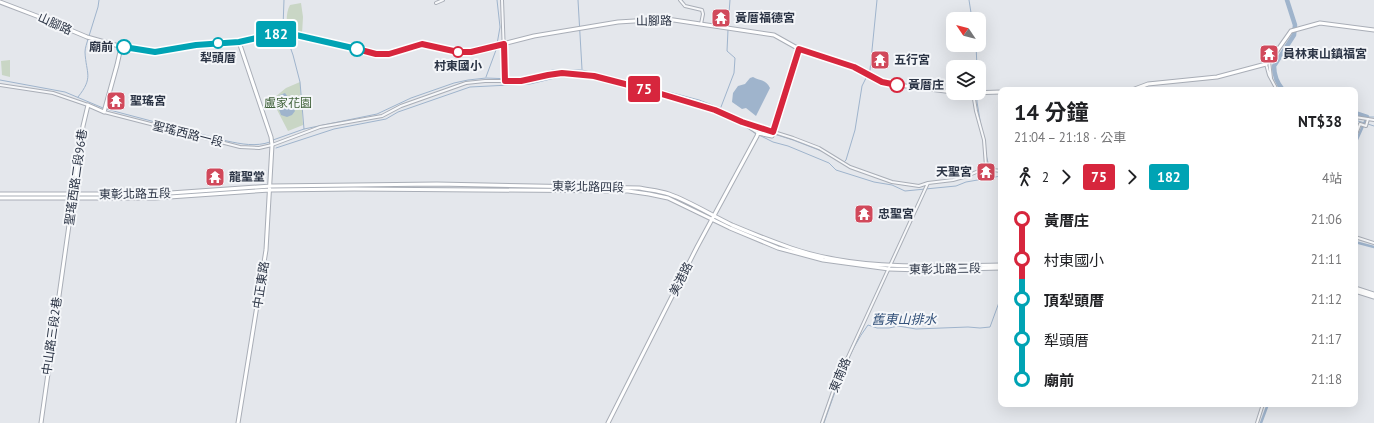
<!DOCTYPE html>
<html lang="zh-TW">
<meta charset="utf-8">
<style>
:root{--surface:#fff;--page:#f2f2f2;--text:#202124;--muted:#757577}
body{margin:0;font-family:"PT Sans","Noto Sans TC",sans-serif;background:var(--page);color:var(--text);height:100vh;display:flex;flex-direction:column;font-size:15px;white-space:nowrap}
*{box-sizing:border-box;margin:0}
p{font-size:13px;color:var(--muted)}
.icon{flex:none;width:22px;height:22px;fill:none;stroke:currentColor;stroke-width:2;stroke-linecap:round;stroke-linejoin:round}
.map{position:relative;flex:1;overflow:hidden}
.side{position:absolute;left:998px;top:87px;width:360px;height:320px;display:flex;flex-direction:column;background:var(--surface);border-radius:8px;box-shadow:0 4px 16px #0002}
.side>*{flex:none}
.badge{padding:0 8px;border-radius:3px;font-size:14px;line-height:26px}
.needle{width:26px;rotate:305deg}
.tools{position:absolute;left:946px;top:12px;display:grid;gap:8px}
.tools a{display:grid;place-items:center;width:40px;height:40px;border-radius:8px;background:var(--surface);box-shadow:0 4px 16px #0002;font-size:20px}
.map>.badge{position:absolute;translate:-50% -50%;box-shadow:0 0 0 2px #fff}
.legs{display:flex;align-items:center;gap:6px;height:44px;padding:0 16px;font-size:13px}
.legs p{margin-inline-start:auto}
.headline{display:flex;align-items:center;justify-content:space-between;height:68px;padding:0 16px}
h1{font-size:22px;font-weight:700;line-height:30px}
ul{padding:0 16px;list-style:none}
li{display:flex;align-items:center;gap:14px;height:40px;font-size:15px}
li i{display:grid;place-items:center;width:6px;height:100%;margin:0 5px;background:currentColor}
li i::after{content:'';width:10px;height:10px;margin:-5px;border:3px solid;border-radius:50%;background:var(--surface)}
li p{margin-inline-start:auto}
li:first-child i{background:linear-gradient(#0000 50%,currentColor 0)}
li:last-child i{background:linear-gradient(currentColor 50%,#0000 0)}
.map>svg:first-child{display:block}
</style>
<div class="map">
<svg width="1374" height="423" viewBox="0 0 1374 423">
<rect width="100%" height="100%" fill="#e4e7ec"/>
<path fill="#c9d6c5" d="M301,3L303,17L302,34L288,31C286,23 286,12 290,5Z
M10,60V77L2,75L1,61Z
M300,82L303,125L288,131L274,104L275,97L286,88Z"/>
<path fill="#9fb4cc" d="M753,77C760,81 766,79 770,88L756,116L746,108L742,109L732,102L733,93L738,86L745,84L750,78Z
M285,93L288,97L295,111L292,115L287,117L281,115L276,101L280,95Z"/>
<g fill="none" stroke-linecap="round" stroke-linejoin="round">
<path stroke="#9fb4cc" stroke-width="1" d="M284,0L283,27L293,55L300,82L304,129
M578,0L582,69
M969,0L972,19
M728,27L730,0
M89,36L98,7L99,0
M976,45L977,67
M486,77L496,50L500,27L497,0
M0,80L65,92L103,108
M977,94V102L981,126
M78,97C94,77 86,74 85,52C85,48 87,43 88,39
M721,107L734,73L735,58L727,51L728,30
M106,109L227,141C241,144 256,147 270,142
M1367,117H1374
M1355,120L1374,126
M751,127L771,133
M774,134L793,140L824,152L841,162
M759,135L773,142L788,146L829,163L836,170L874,182L892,185L905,191L956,186L966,182L1001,176
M273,140L304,129L377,114L411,98L454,83L468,80L486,78L513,79L553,70H582L646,86L699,100L720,108L733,117
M276,148L334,129L386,119L398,112L470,87L530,84L559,77H584L630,88L713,113L744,125L756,134
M986,155L989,166L996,170L1001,169
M844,162L846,160L855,130L862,86L870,70L877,0
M824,423C835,392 848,351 868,325L877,328H889L898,326L916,329L968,327L980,328L990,327L1001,297"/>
<path stroke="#9fb4cc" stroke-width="2.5" d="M1355,144L1367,117
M1355,242L1374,247
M1261,423L1268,404"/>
<path stroke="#9fb4cc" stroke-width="4.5" d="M1283,90C1277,83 1274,75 1274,66L1294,35L1295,25L1287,0
M1355,113L1367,117"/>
<defs>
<path id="street" d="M502,0L505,81
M680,0L685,6L702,10L703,14L701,24
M436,3L443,0
M1269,61L1271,78
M1266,64L1269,75L1277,90
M0,85L53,93L88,105
M1286,90H1287
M973,93L976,111L984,140L986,166
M104,112L240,147L259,148L272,145L320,127L382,116L401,106L466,83L485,81H521L562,73L595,76L648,90L715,110L742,122L793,138L819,148L850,167L892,182L919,186L928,183L953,180L967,176L981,170L986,166
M1355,117L1374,120
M744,124L758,133
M1355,137L1360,124L1366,126L1368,119
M986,166L993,170L1001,171
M1355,237L1374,243
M822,423L836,383L928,183
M1257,423L1263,404"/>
<path id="secondary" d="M0,2L42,18L87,37L119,46L146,51L155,52L196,45L239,42L283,33L383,55L389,54L405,48L422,44L454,52H471L534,36L618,22L667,19L774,35L799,49L853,67L882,82L898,85L953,92
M1132,90L1148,84L1217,77L1266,64L1272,58L1291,31L1320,23L1374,30
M970,93L1001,92
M0,194H156L271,186L437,184L639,188C649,190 660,191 669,194C691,202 711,215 732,225C751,233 771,241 791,248C858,271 931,266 1001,265
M0,198H155L270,190L354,189L628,191L649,194L668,198L730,228L778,248L823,260L889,269L921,270L1001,268
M1355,288L1374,294
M1355,291L1374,297
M41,423L83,126L88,105L104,112L117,65L121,47
M238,423L266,250L272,145L271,137L239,42
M608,423L697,247L757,136L758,133L772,136L799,49"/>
</defs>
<use href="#street" stroke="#a9aeb7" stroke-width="4"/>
<use href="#secondary" stroke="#a9aeb7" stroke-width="5"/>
<use href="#street" stroke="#f7f8fa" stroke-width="2"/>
<use href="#secondary" stroke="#fff" stroke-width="3"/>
</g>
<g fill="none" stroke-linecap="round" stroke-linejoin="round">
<defs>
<path id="line-1" d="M357,49L376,54H389L422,44L458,52H471L504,44L505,81H521L548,75L562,73L594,76L648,90L715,110L742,122L773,132L799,49L854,67L882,82L897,85"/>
<path id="line-2" d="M124,47L155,52L196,45L239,42L283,32L357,49"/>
</defs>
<use href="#line-1" stroke="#fff" stroke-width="9"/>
<use href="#line-2" stroke="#fff" stroke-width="9"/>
<use href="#line-1" stroke="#d7263d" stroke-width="6"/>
<use href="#line-2" stroke="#00a3b4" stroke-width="6"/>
</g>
<defs>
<symbol id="temple-square" viewBox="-11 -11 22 22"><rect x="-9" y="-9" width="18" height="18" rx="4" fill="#d1495b" stroke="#f4f6f9"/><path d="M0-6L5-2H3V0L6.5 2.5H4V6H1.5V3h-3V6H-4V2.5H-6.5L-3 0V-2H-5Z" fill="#fff"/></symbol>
</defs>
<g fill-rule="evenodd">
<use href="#temple-square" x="710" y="7" width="22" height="22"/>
<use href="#temple-square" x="1258" y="43" width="22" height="22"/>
<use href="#temple-square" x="869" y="49" width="22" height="22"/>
<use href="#temple-square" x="105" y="90" width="22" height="22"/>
<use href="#temple-square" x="975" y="161" width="22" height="22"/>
<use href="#temple-square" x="204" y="166" width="22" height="22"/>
<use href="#temple-square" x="853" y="203" width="22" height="22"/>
</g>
<g fill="#fff" stroke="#00a3b4" stroke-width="2">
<circle cx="218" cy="43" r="5"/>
<circle cx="124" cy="47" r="7"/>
<circle cx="357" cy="49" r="7"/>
</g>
<g fill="#fff" stroke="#d7263d" stroke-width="2">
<circle cx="458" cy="52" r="5"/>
<circle cx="897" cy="85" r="7"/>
</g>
<g text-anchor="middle" stroke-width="4" stroke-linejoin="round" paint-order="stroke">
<g font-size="12" font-weight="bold" fill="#2b3445" stroke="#f4f6f9" text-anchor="start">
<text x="735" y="22">黃厝福德宮</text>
<text x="1283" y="58">員林東山鎮福宮</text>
<text x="894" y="64">五行宮</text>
<text x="130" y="105">聖瑤宮</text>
<text x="972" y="176" text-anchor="end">天聖宮</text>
<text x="229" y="181">龍聖堂</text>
<text x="878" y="218">忠聖宮</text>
</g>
<g font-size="12" fill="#2b3445" stroke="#f4f6f9">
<text transform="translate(654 21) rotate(-1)" y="4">山腳路</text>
<text transform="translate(55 24) rotate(24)" y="4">山腳路</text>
<text transform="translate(188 134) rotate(14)" y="4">聖瑤西路一段</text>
<text transform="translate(76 177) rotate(-82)" y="4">聖瑤西路二段96巷</text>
<text transform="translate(588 187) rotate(1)" y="4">東彰北路四段</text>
<text transform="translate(135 194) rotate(-1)" y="4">東彰北路五段</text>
<text transform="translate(945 269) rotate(-1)" y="4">東彰北路三段</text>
<text transform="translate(681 279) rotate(-63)" y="4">美港路</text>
<text transform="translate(261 285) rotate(-81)" y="4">中正東路</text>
<text transform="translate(52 336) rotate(-82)" y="4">中山路三段2巷</text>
<text transform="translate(840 375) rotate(-67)" y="4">東南路</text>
</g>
<g font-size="12" font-weight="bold" fill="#2b3445" stroke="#f4f6f9">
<text x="113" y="51" text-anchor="end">廟前</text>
<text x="218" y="62">犁頭厝</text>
<text x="458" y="70">村東國小</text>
<text x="908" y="89" text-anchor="start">黃厝庄</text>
</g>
<g font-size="12" fill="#3f6138" stroke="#f4f6f9">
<text x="288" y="107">盧家花園</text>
</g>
<g font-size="13" font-style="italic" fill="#34527a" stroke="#f4f6f9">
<text x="904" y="324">舊東山排水</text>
</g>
</g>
</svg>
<div class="tools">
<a><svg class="needle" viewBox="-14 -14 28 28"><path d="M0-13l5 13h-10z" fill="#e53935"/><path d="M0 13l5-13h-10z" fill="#757577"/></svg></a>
<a><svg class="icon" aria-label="layers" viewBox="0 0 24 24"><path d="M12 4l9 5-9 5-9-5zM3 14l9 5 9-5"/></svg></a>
</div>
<b class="badge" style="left:644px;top:89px;background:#d7263d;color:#fff">75</b>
<b class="badge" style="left:276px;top:34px;background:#00a3b4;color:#fff">182</b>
<section class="side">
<div class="headline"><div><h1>14 分鐘</h1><p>21:04 – 21:18 · 公車</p></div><b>NT$38</b></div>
<div class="legs"><svg class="icon" aria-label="walk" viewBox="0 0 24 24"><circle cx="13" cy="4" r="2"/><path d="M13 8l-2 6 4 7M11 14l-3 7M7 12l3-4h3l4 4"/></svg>2<svg class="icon" aria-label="forward" viewBox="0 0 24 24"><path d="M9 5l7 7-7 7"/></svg><b class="badge" style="background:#d7263d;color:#fff">75</b><svg class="icon" aria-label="forward" viewBox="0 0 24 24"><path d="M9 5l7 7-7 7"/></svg><b class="badge" style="background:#00a3b4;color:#fff">182</b><p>4站</p></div>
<ul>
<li><i style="color:#d7263d"></i><b>黃厝庄</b><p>21:06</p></li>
<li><i style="color:#d7263d"></i><span>村東國小</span><p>21:11</p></li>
<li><i style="color:#00a3b4"></i><b>頂犁頭厝</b><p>21:12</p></li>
<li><i style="color:#00a3b4"></i><span>犁頭厝</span><p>21:17</p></li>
<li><i style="color:#00a3b4"></i><b>廟前</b><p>21:18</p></li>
</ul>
</section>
</div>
